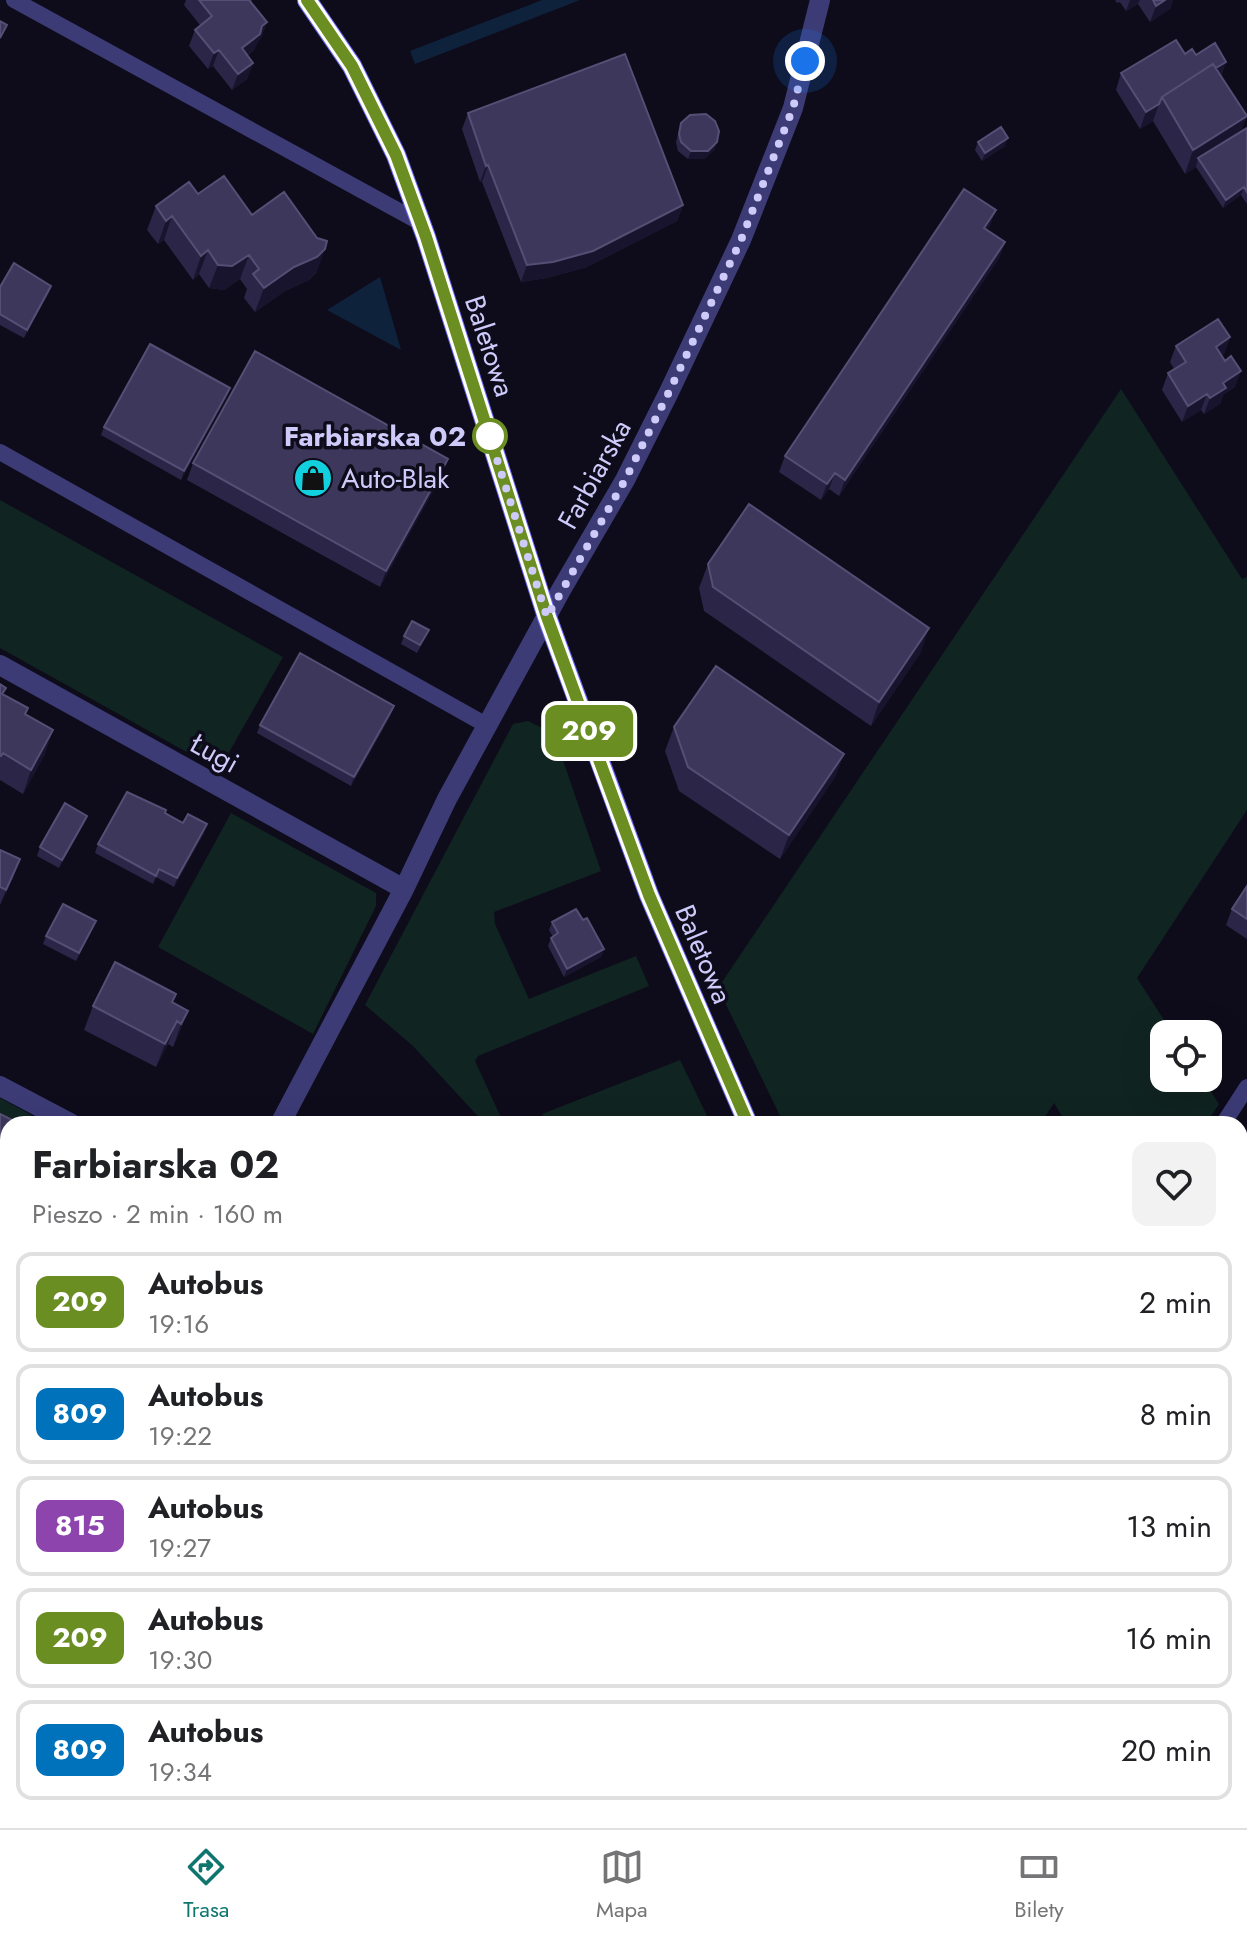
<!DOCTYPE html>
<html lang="pl">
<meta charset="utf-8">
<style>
:root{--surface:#fff;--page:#f2f2f2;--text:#202124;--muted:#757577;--line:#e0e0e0;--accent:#0f766e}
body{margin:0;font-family:Jost,sans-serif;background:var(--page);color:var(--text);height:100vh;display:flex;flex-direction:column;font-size:30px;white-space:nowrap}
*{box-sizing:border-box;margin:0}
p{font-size:26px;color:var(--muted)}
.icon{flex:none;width:44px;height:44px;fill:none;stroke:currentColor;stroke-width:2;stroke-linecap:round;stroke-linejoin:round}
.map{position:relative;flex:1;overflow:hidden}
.details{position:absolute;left:0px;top:1116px;width:1248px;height:712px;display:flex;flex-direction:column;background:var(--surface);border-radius:24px 24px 0 0;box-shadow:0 8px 32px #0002}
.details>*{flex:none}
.badge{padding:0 16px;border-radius:12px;font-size:28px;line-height:52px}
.fabs{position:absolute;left:1150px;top:1020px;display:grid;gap:16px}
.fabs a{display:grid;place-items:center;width:72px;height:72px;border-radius:16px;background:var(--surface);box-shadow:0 8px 32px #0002;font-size:40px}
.you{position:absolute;width:40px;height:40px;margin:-20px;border:6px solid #fff;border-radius:50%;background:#1a73e8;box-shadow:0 0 0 12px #1a73e833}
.map>.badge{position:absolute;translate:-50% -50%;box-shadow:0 0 0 4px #fff}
.round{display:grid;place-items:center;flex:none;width:84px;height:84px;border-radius:16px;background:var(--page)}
.head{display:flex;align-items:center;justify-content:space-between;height:136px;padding:0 32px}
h1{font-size:38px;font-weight:700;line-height:60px}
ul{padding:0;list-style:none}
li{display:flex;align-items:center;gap:24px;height:100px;margin:0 16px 12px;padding:0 16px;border:4px solid var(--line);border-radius:16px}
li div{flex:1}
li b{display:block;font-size:30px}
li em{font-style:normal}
li .badge{min-width:88px;font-weight:700;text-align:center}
.menu{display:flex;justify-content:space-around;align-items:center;height:112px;border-top:2px solid var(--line);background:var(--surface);font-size:22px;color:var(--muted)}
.menu a{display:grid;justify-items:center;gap:4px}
.menu .current{color:var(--accent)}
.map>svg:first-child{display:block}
</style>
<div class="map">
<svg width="1247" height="1828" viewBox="0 0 1247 1828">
<rect width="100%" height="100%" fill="#0e0c1a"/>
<path fill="#102422" d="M1121,389L1242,579L1247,577V810L1137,978L1173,1034H1164V1078H1202L1219,1104L1206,1124H1067L1054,1103L1040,1124H784L718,988Z
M0,500L283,657L219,770L0,648Z
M528,721L554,734L601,871L494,912L495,924L529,999L636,956L649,986L478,1056L475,1061L504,1124H485L413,1046L365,1005L513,724Z
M231,813L376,893V906L313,1034L158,947Z
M680,1060L711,1124H549L542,1114Z
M0,1098L48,1124H8V1260L0,1255Z
M319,1820H613L606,1828H332Z"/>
<path fill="#0f223c" d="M542,0H580L415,64L410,51Z
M380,277L401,350L327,310Z"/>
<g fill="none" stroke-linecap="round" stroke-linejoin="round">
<path stroke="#36a299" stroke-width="5" stroke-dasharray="4 6" stroke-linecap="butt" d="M857,1828L859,1820"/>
<path stroke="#3c3b76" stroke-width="16" d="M14,0L421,223
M0,452L488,726
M1223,1124L1247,1087
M0,1276L8,1280
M1240,1567L1247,1556
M788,1828L799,1820"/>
<path stroke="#3c3b76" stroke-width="20" d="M0,665L404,889
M0,1086L72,1124
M280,1124L404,889L447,799L561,590L625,480L669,392L741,240L793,108L820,0
M0,1622L8,1610
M174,1828L179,1820"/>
<path stroke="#6a6af2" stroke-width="20" d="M307,0L352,66L396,155L426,237L547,617L649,895L748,1124
M1193,1820L1199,1828"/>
</g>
<path fill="#2b2647" d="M186,0H252L251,2L267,22L261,38L258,41L254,50L247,56L253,63L247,79L232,90L213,66L208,69L189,46L195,30L200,25L184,5Z
M1115,0H1173L1170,9L1150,22L1138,4L1126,11L1120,2L1117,3Z
M1185,54L1226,62L1221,76L1241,132L1247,128V204L1241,195L1223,208L1196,167L1185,174L1153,121L1140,129L1116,90L1121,73Z
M468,113L683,205L677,221L587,267L547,278L521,282L482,182H480L462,129Z
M681,123L717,142L714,150L704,159H688L678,151L676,142Z
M978,142L1005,146L982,161L975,150Z
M198,194L252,215L317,272L309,280L285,291L255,312L244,298L247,289L240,279L224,290L209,288L199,274L193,280L164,240L158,244L147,230L156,206Z
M996,210L987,230L1005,242L999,258L839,496L829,489L821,500L779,472L785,456Z
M0,287L48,294L24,338L0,325Z
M1230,337L1224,354L1222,355L1235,387L1223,395L1220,404L1204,414L1201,410L1182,422L1162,390L1168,373L1174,369L1170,362L1176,346Z
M227,397L181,480L101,435L104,427Z
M193,463L442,475L380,587L187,480Z
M708,564L921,652L871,726L704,611L699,588Z
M429,630L417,653L401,644L404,636Z
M0,684L6,688L3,694L26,715L45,754L23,794L0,780Z
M391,715L351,786L257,733L260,725Z
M674,727L844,754L835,777L780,859L679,791L665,751Z
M165,813L204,833L174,887L156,877L153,884L95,853L98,844Z
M87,816L84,824L59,868L37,856L40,847Z
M0,850L14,876L0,905Z
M1247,886V939L1226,925L1232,909Z
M96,921L76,961L43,944L46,936Z
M552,922L604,949L601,957L564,977L548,946L551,938L553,937L549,930Z
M176,994L173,1002L188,1011L179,1034L173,1047L168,1044L156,1067L84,1030L93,1006Z
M0,1281L8,1285V1311L0,1307Z
M8,1355V1379L0,1375Z
M867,1820H1063L1062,1822L1066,1828H865Z"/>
<path fill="#18142d" d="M1130,0H1140L1138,4L1126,11Z
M1165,0H1173L1170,9L1150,22L1156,6Z
M267,22L261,38L258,41L254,50L236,65L242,48Z
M219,50L213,66L208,69L214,53Z
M1226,62L1220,78L1164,101Z
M253,63L247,79L232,90L238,74Z
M1159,104L1153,121L1140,129L1146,112Z
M1247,116L1238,140L1198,158L1196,167L1185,174L1193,150Z
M1008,138L1005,146L982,161L985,153Z
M717,142L714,150L704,159H688L691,151Z
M488,165L482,182H480L486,166Z
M1244,187L1241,195L1223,208L1226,200Z
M683,205L677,221L587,267L547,278L521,282L527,265Z
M996,210L990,226L978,244L984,228Z
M172,216L164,240L158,244L166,221Z
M1005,242L999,258L839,496L845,480Z
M325,249L317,272L309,280L285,291L255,312L264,288L294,267Z
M208,250L199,274L193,280L201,256Z
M249,255L240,279L224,290L209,288L218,265Z
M51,286L48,294L24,338L27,330Z
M1230,337L1224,354L1210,363L1216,347Z
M1241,371L1235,387L1223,395L1220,404L1204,414L1210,398L1223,383Z
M230,388L227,397L181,480L184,471Z
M1207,394L1201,410L1182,422L1188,406Z
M448,459L442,475L380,587L386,571Z
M835,473L829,489L821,500L827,484Z
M929,628L921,652L871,726L879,702Z
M394,706L391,715L351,786L354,777Z
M53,730L45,754L23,794L31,770Z
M844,754L835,777L780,859L789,835Z
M87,816L84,824L59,868L62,860Z
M207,824L204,833L174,887L177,878Z
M20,859L14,876L0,905L6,890Z
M604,949L601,957L564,977L567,969Z
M188,1011L179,1034L173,1047L181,1024Z
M177,1021L168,1044L156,1067L165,1044Z
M1247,1237V1249L1240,1254V1246L1242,1241Z
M88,1820H91L86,1828H83Z"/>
<path fill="#3d385b" stroke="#544f74" stroke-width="2" d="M199,0H249L267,22L262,26L260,34L242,48L253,63L238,74L219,50L214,53L195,30L212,16Z
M1153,0H1165L1156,6Z
M0,21L7,25L0,38Z
M1176,40L1185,54L1192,49L1196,55L1215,43L1226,62L1216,68L1213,64L1162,97L1159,104L1146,112L1121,73Z
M625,54L683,205L593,251L553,262L527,265L488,165L486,166L468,113Z
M1213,64L1247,116L1193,150L1162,97Z
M706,114L715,121L719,131L717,142L708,151H691L681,142L679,134L681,123L690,115Z
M1001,127L1008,138L985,153L978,142Z
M1247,128V192L1244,187L1226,200L1198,158Z
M224,176L252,215L284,192L317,238L327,241L325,249L317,257L294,267L264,288L253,274L259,269L249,255L232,266L218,265L208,250L201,256L172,216L166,221L156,206L189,182L198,194Z
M964,189L996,210L984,228L1005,242L845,480L835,473L827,484L785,456Z
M14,263L51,286L27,330L0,314V287Z
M1218,319L1230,337L1216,347L1225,361L1231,356L1241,371L1223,383L1226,388L1210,398L1207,394L1188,406L1168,373L1186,362L1176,346Z
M150,344L230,388L184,471L104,427Z
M255,351L448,459L386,571L193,463Z
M749,504L929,628L879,702L713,587L708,564Z
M412,621L429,630L420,645L404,636Z
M300,653L394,706L354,777L260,725Z
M716,666L844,754L789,835L688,767L674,727Z
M0,684L6,688L2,694L28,708L25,714L53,730L31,770L3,753L1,756H0Z
M127,792L166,810L165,813L183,823L188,814L207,824L177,878L159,869L156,876L98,844Z
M65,803L87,816L62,860L40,847Z
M0,850L20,859L6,890L0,887Z
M1247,886V919L1232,909Z
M63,904L96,921L79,953L46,936Z
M576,909L583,920L587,918L604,949L567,969L551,938L558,933L552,922Z
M115,962L176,994L172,1002L188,1011L181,1024L177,1021L165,1044L93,1006Z
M0,1114L14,1121L12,1124H8V1131L0,1146Z
M1246,1170L1247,1172V1237L1242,1241L1240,1237V1174Z
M0,1281L8,1285V1301L0,1297Z
M0,1390L8,1394L0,1408Z
M48,1820H88L83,1828H44Z
M242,1820H245L252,1824L254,1820H352L360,1825L359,1828H327L321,1825L322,1828H237Z
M873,1820H1060L1066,1828H875Z"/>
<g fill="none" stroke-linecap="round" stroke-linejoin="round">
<defs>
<path id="line" d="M307,0L352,66L396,155L426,237L547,617L601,765L649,895L748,1124"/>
</defs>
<use href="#line" stroke="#fff" stroke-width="18"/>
<use href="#line" stroke="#6b8e23" stroke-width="12"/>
<path stroke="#cecafa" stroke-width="8" stroke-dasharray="0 14.4" d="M490,436L487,428L547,617L625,480L669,392L741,240L793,108L805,61"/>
</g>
<defs>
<symbol id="shop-disc" viewBox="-11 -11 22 22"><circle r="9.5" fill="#13d0de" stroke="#0e0c1a"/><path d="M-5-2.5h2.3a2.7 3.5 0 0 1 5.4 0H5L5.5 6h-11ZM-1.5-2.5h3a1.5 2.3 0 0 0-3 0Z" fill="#111"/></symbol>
</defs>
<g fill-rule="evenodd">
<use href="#shop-disc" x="291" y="456" width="44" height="44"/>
</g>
<circle fill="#fff" stroke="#6b8e23" stroke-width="4" cx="490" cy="436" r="16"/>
<g text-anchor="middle" stroke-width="7" stroke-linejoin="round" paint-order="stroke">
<g font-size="28" fill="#cecafa" stroke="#0e0c1a">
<text transform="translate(490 346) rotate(72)" y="10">Baletowa</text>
<text transform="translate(594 474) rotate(-61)" y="10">Farbiarska</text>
<text transform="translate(215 753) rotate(29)" y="10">Ługi</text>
<text transform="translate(704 954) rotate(67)" y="10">Baletowa</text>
</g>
<g font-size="28" font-weight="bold" fill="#cecafa" stroke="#0e0c1a" text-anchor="end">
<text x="466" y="446">Farbiarska 02</text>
</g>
<g font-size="28" fill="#cecafa" stroke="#0e0c1a" text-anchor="start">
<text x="341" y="488">Auto-Blak</text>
</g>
</g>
</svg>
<div class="fabs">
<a><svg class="icon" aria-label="locate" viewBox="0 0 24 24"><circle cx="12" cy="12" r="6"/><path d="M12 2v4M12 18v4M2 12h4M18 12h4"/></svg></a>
</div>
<div class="you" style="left:805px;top:61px"></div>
<b class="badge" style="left:589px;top:731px;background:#6b8e23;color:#fff">209</b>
<section class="details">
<div class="head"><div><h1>Farbiarska 02</h1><p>Pieszo · 2 min · 160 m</p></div><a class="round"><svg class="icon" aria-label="heart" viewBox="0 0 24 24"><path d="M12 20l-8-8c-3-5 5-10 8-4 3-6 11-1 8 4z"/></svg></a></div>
<ul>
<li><span class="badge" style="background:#6b8e23;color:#fff">209</span><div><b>Autobus</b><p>19:16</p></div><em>2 min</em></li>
<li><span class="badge" style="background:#0072bc;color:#fff">809</span><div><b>Autobus</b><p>19:22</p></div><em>8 min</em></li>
<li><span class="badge" style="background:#8e44ad;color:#fff">815</span><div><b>Autobus</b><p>19:27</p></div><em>13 min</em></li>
<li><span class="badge" style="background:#6b8e23;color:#fff">209</span><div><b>Autobus</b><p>19:30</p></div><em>16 min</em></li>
<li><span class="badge" style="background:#0072bc;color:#fff">809</span><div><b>Autobus</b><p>19:34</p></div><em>20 min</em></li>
</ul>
</section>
</div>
<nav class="menu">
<a class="current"><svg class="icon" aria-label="directions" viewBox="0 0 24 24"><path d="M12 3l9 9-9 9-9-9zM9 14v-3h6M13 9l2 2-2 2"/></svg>Trasa</a>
<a><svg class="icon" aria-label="map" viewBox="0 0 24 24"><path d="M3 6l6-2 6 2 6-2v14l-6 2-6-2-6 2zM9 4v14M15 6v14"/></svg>Mapa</a>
<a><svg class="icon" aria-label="tickets" viewBox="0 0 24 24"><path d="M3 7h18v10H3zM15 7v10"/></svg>Bilety</a>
</nav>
